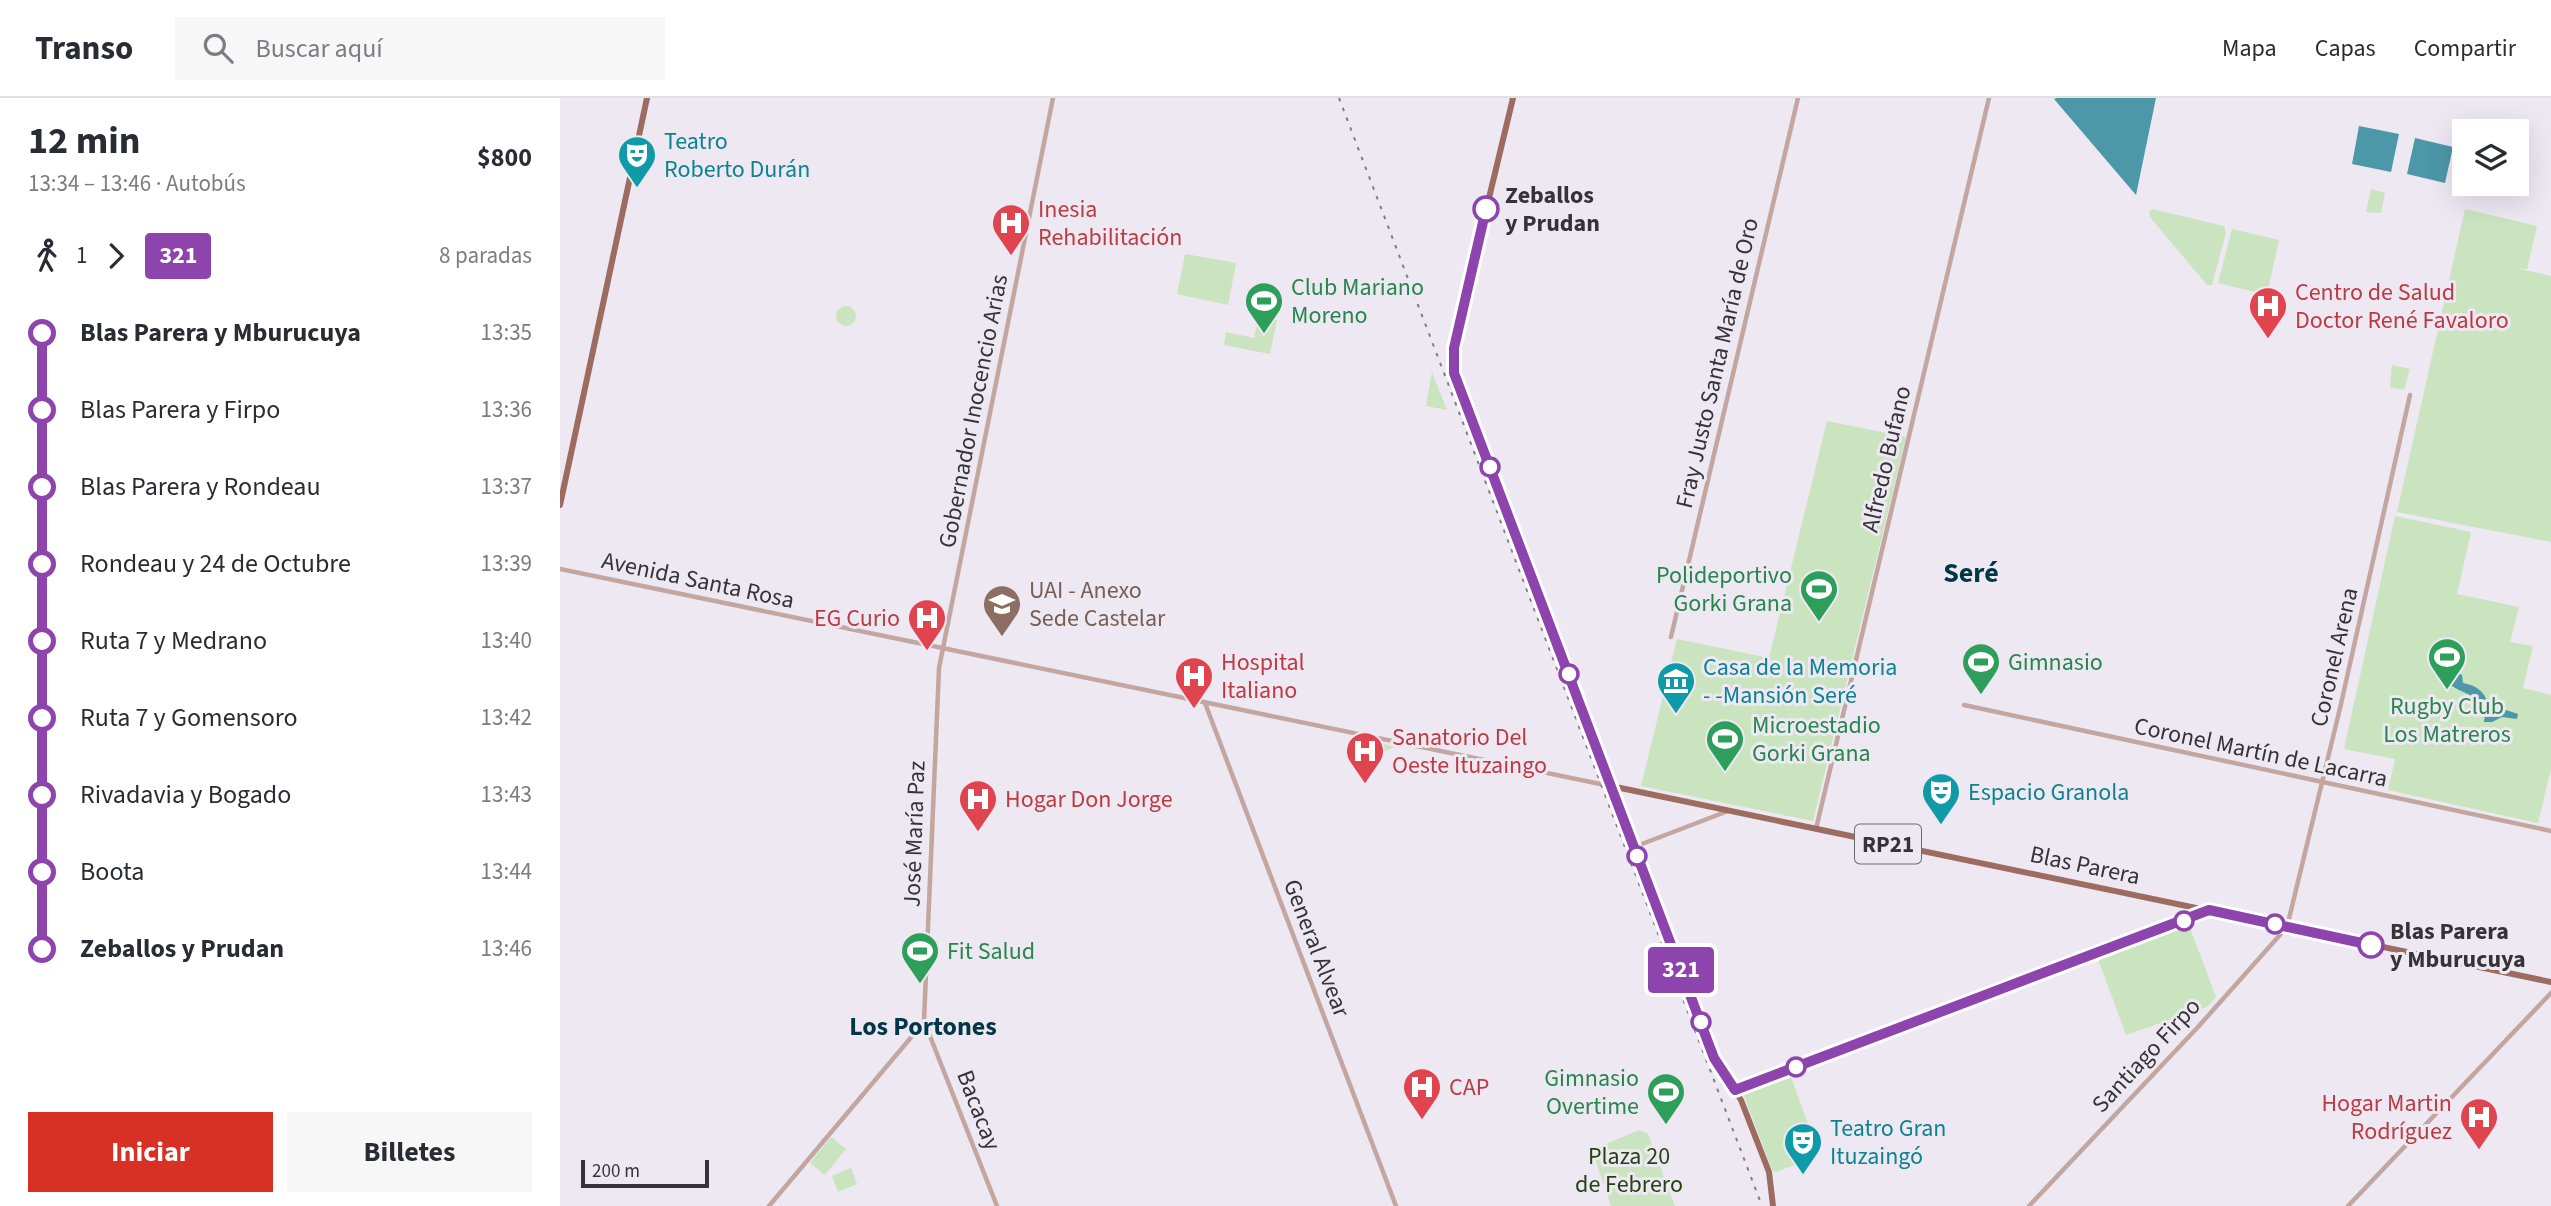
<!DOCTYPE html>
<html lang="es">
<meta charset="utf-8">
<style>
:root{--surface:#fff;--page:#f7f7f7;--text:#2b2b33;--muted:#7c7c81;--line:#e1e1e2;--accent:#d93025}
body{margin:0;font-family:"Source Sans 3",sans-serif;background:var(--page);color:var(--text);height:100vh;display:flex;flex-direction:column;font-size:26px;white-space:nowrap}
*{box-sizing:border-box;margin:0}
p{font-size:23px;color:var(--muted)}
.icon{flex:none;width:38px;height:38px;fill:none;stroke:currentColor;stroke-width:2;stroke-linecap:round;stroke-linejoin:round}
.map{position:relative;flex:1;overflow:hidden}
.panel{display:flex;flex-direction:column;background:var(--surface);width:560px}
.panel>*{flex:none}
.badge{padding:0 14px;border-radius:5px;font-size:24px;line-height:46px}
.controls{position:absolute;left:1892px;top:21px;display:grid;gap:14px}
.controls a{display:grid;place-items:center;width:77px;height:77px;border-radius:0px;background:var(--surface);box-shadow:0 7px 28px #0002;font-size:35px}
.scale{position:absolute;left:21px;bottom:18px;width:128px;box-sizing:border-box;padding-left:7px;border:4px solid #353337;border-top:0;font-size:19px;line-height:24px;white-space:nowrap;color:#353337;-webkit-text-stroke:5px #ede8f2;paint-order:stroke}
.map>.badge{position:absolute;translate:-50% -50%;box-shadow:0 0 0 4px #fff}
.legs{display:flex;align-items:center;gap:10px;height:77px;padding:0 28px;font-size:23px}
.legs p{margin-inline-start:auto}
.overview{display:flex;align-items:center;justify-content:space-between;height:119px;padding:0 28px}
h1{font-size:38px;font-weight:700;line-height:52px}
.primary-button{display:flex;gap:14px;margin-top:auto;padding:14px 28px}
.primary-button a{flex:1;height:80px;border-radius:0px;background:var(--accent);color:#fff;font-size:28px;font-weight:700;line-height:80px;text-align:center}
.primary-button a+a{background:var(--page);color:var(--text)}
ul{padding:0 28px;list-style:none}
li{display:flex;align-items:center;gap:24px;height:77px;font-size:26px}
li i{display:grid;place-items:center;width:10px;height:100%;margin:0 9px;background:currentColor}
li i::after{content:'';width:18px;height:18px;margin:-9px;border:5px solid;border-radius:50%;background:var(--surface)}
li p{margin-inline-start:auto}
li:first-child i{background:linear-gradient(#0000 50%,currentColor 0)}
li:last-child i{background:linear-gradient(currentColor 50%,#0000 0)}
header{display:flex;align-items:center;gap:42px;box-sizing:border-box;height:98px;padding:0 35px;background:var(--surface);border-bottom:2px solid var(--line)}
header strong{font-size:33px}
nav{display:flex;gap:38px;margin-inline-start:auto;font-size:24px}
.search{width:490px;height:63px;background:var(--page);display:flex;align-items:center;gap:18px;box-sizing:border-box;padding:0 24px;border-radius:0px;color:var(--muted);font-size:26px}
main{display:flex;flex:1;min-height:0}
.map>svg:first-child{display:block}
</style>
<header>
<strong>Transo</strong>
<div class="search"><svg class="icon" aria-label="search" viewBox="0 0 24 24"><circle cx="10" cy="10" r="6"/><path d="M15 15l6 6"/></svg>Buscar aquí</div>
<nav><a>Mapa</a><a>Capas</a><a>Compartir</a></nav>
</header>
<main>
<section class="panel">
<div class="overview"><div><h1>12 min</h1><p>13:34 – 13:46 · Autobús</p></div><b>$800</b></div>
<div class="legs"><svg class="icon" aria-label="walk" viewBox="0 0 24 24"><circle cx="13" cy="4" r="2"/><path d="M13 8l-2 6 4 7M11 14l-3 7M7 12l3-4h3l4 4"/></svg>1<svg class="icon" aria-label="forward" viewBox="0 0 24 24"><path d="M9 5l7 7-7 7"/></svg><b class="badge" style="background:#8e44ad;color:#fff">321</b><p>8 paradas</p></div>
<ul>
<li><i style="color:#8e44ad"></i><b>Blas Parera y Mburucuya</b><p>13:35</p></li>
<li><i style="color:#8e44ad"></i><span>Blas Parera y Firpo</span><p>13:36</p></li>
<li><i style="color:#8e44ad"></i><span>Blas Parera y Rondeau</span><p>13:37</p></li>
<li><i style="color:#8e44ad"></i><span>Rondeau y 24 de Octubre</span><p>13:39</p></li>
<li><i style="color:#8e44ad"></i><span>Ruta 7 y Medrano</span><p>13:40</p></li>
<li><i style="color:#8e44ad"></i><span>Ruta 7 y Gomensoro</span><p>13:42</p></li>
<li><i style="color:#8e44ad"></i><span>Rivadavia y Bogado</span><p>13:43</p></li>
<li><i style="color:#8e44ad"></i><span>Boota</span><p>13:44</p></li>
<li><i style="color:#8e44ad"></i><b>Zeballos y Prudan</b><p>13:46</p></li>
</ul>
<div class="primary-button"><a>Iniciar</a><a>Billetes</a></div>
</section>
<div class="map">
<svg width="1991" height="1108" viewBox="0 0 1991 1108">
<rect width="100%" height="100%" fill="#ede8f2"/>
<path fill="#c9e4be" d="M1811,91L1825,95L1821,115L1806,114Z
M1592,111L1664,128L1666,135L1652,187H1647L1590,119L1589,114Z
M1905,111L1977,128L1967,171L1956,170L1991,178V444L1837,414Z
M1672,131L1719,142L1707,197L1658,185Z
M625,156L676,165L668,207L617,196Z
M276 218a10 10 0 1 1 20 0a10 10 0 1 1-20 0Z
M699,218L717,222L710,256L664,247L666,234L694,240Z
M1832,267L1850,271L1844,292L1830,289Z
M872,274L887,312L866,308Z
M1267,323L1346,339L1253,723L1081,688L1117,541L1209,560Z
M1835,418L1911,434L1897,496L1959,509L1950,544L1973,548L1963,590L1991,597V671L1978,725L1828,692L1835,661L1784,651Z
M802,642L804,641L835,649L810,659Z
M1628,825L1656,899L1647,909L1566,937L1538,861Z
M1223,976L1231,979L1258,1053L1257,1058L1216,1074L1212,1072L1183,995Z
M1079,1032L1088,1036L1115,1108H1051L1032,1052Z
M271,1039L286,1051L265,1077L250,1065Z
M291,1070L297,1086L278,1094L272,1078Z"/>
<path fill="#4c98a8" d="M1497,0H1596L1576,97L1494,1Z
M1799,28L1839,36L1831,74L1792,66Z
M1855,40L1893,49L1885,85L1847,76Z
M1891,570L1902,577L1903,585C1915,587 1925,593 1928,606L1958,616L1957,621L1942,619L1932,624H1924L1926,608C1916,597 1901,595 1889,586Z"/>
<g fill="none" stroke-linecap="round" stroke-linejoin="round">
<path stroke="#c2a69f" stroke-width="4.5" d="M0,471L1050,688
M1111,539L1238,0
M645,605L836,1108
M1404,607L1991,733
M1256,731L1429,0
M1074,749L1168,713
M364,923L379,570L493,0
M364,923L437,1108
M209,1108L359,930
M1469,1108L1638,929L1727,829L1781,606L1850,297
M1788,1108L1991,895"/>
<path stroke="#9d6c60" stroke-width="6" d="M953,0L893,250L894,275L1154,960L1181,1002L1209,1074L1213,1108
M0,407L87,0
M1051,688L1991,884"/>
<path stroke="#817d84" stroke-width="2" stroke-dasharray="3.5 7" stroke-linecap="butt" d="M779,0L1202,1108"/>
</g>
<g fill="none" stroke-linecap="round" stroke-linejoin="round">
<defs>
<path id="line-1" d="M926,111L894,250V275L1154,960L1175,992L1649,812L1811,847"/>
</defs>
<use href="#line-1" stroke="#fff" stroke-width="16"/>
<use href="#line-1" stroke="#8e44ad" stroke-width="10"/>
</g>
<defs>
<symbol id="theatre-pin" viewBox="-11 -11 22 30"><path d="M0 17L-7.5 6A9.5 9.5 0 1 1 7.5 6Z" fill="#0f9aa8" stroke="#ede8f2"/><path d="M-5-5.5Q0-4 5-5.5V0Q5 5 0 6Q-5 5-5 0ZM-3.3-2.5H-1v1.5H-3.3ZM1-2.5H3.3v1.5H1ZM-2.8 1Q0 5.5 2.8 1Z" fill="#fff"/></symbol>
<symbol id="hospital-pin" viewBox="-11 -11 22 30"><path d="M0 17L-7.5 6A9.5 9.5 0 1 1 7.5 6Z" fill="#e0444e" stroke="#ede8f2"/><path d="M-5-5h3v3.5h4V-5h3V5h-3V1.5h-4V5h-3Z" fill="#fff"/></symbol>
<symbol id="stadium-pin" viewBox="-11 -11 22 30"><path d="M0 17L-7.5 6A9.5 9.5 0 1 1 7.5 6Z" fill="#2e9e5b" stroke="#ede8f2"/><path d="M0-5a6.5 5 0 1 0 0 10a6.5 5 0 1 0 0-10ZM-3.5-1.8h7v3.6h-7Z" fill="#fff"/></symbol>
<symbol id="university-pin" viewBox="-11 -11 22 30"><path d="M0 17L-7.5 6A9.5 9.5 0 1 1 7.5 6Z" fill="#8d6e63" stroke="#ede8f2"/><path d="M0-5L7-2L0 1L-7-2ZM-4 1L0 2.5L4 1V4Q0 6-4 4Z" fill="#fff"/></symbol>
<symbol id="museum-pin" viewBox="-11 -11 22 30"><path d="M0 17L-7.5 6A9.5 9.5 0 1 1 7.5 6Z" fill="#0f9aa8" stroke="#ede8f2"/><path d="M0-6L6-3V-2H-6V-3ZM-5-1h2V3h-2ZM-1-1h2V3h-2ZM3-1h2V3H3ZM-6 4H6V6H-6Z" fill="#fff"/></symbol>
</defs>
<g fill-rule="evenodd">
<use href="#theatre-pin" x="55" y="35" width="44" height="60"/>
<use href="#hospital-pin" x="429" y="103" width="44" height="60"/>
<use href="#stadium-pin" x="682" y="181" width="44" height="60"/>
<use href="#hospital-pin" x="1686" y="186" width="44" height="60"/>
<use href="#stadium-pin" x="1237" y="469" width="44" height="60"/>
<use href="#university-pin" x="420" y="484" width="44" height="60"/>
<use href="#hospital-pin" x="345" y="498" width="44" height="60"/>
<use href="#stadium-pin" x="1865" y="537" width="44" height="60"/>
<use href="#stadium-pin" x="1399" y="542" width="44" height="60"/>
<use href="#hospital-pin" x="612" y="556" width="44" height="60"/>
<use href="#museum-pin" x="1094" y="561" width="44" height="60"/>
<use href="#stadium-pin" x="1143" y="619" width="44" height="60"/>
<use href="#hospital-pin" x="783" y="631" width="44" height="60"/>
<use href="#theatre-pin" x="1359" y="672" width="44" height="60"/>
<use href="#hospital-pin" x="396" y="679" width="44" height="60"/>
<use href="#stadium-pin" x="338" y="831" width="44" height="60"/>
<use href="#hospital-pin" x="840" y="967" width="44" height="60"/>
<use href="#stadium-pin" x="1084" y="972" width="44" height="60"/>
<use href="#hospital-pin" x="1897" y="997" width="44" height="60"/>
<use href="#theatre-pin" x="1221" y="1022" width="44" height="60"/>
</g>
<g fill="#fff" stroke="#8e44ad" stroke-width="3.5">
<circle cx="926" cy="111" r="12"/>
<circle cx="930" cy="369" r="9"/>
<circle cx="1009" cy="576" r="9"/>
<circle cx="1077" cy="758" r="9"/>
<circle cx="1624" cy="823" r="9"/>
<circle cx="1715" cy="826" r="9"/>
<circle cx="1811" cy="847" r="12"/>
<circle cx="1141" cy="924" r="9"/>
<circle cx="1236" cy="969" r="9"/>
</g>
<g text-anchor="middle" stroke-width="6" stroke-linejoin="round" paint-order="stroke">
<rect fill="#ede8f2" stroke="#6c696f" stroke-width="2" x="1295" y="726.5" width="66" height="39" rx="5"/>
<g font-size="23" font-weight="bold" fill="#353337">
<text x="1328" y="754">RP21</text>
</g>
<g font-size="24" fill="#0d838f" stroke="#ede8f2" text-anchor="start">
<text x="104" y="51">Teatro<tspan x="104" dy="28">Roberto Durán</tspan></text>
<text x="1143" y="577">Casa de la Memoria<tspan x="1143" dy="28">- -Mansión Seré</tspan></text>
<text x="1408" y="702">Espacio Granola</text>
<text x="1270" y="1038">Teatro Gran<tspan x="1270" dy="28">Ituzaingó</tspan></text>
</g>
<g font-size="24" font-weight="bold" fill="#353337" stroke="#ede8f2" text-anchor="start">
<text x="945" y="105">Zeballos<tspan x="945" dy="28">y Prudan</tspan></text>
<text x="1830" y="841">Blas Parera<tspan x="1830" dy="28">y Mburucuya</tspan></text>
</g>
<g font-size="24" fill="#be3a42" stroke="#ede8f2" text-anchor="start">
<text x="478" y="119">Inesia<tspan x="478" dy="28">Rehabilitación</tspan></text>
<text x="1735" y="202">Centro de Salud<tspan x="1735" dy="28">Doctor René Favaloro</tspan></text>
<text x="340" y="528" text-anchor="end">EG Curio</text>
<text x="661" y="572">Hospital<tspan x="661" dy="28">Italiano</tspan></text>
<text x="832" y="647">Sanatorio Del<tspan x="832" dy="28">Oeste Ituzaingo</tspan></text>
<text x="445" y="709">Hogar Don Jorge</text>
<text x="889" y="997">CAP</text>
<text x="1892" y="1013" text-anchor="end">Hogar Martin<tspan x="1892" dy="28">Rodríguez</tspan></text>
</g>
<g font-size="24" fill="#27864d" stroke="#ede8f2" text-anchor="start">
<text x="731" y="197">Club Mariano<tspan x="731" dy="28">Moreno</tspan></text>
<text x="1232" y="485" text-anchor="end">Polideportivo<tspan x="1232" dy="28">Gorki Grana</tspan></text>
<text x="1448" y="572">Gimnasio</text>
<text x="1887" y="616" text-anchor="middle">Rugby Club<tspan x="1887" dy="28">Los Matreros</tspan></text>
<text x="1192" y="635">Microestadio<tspan x="1192" dy="28">Gorki Grana</tspan></text>
<text x="387" y="861">Fit Salud</text>
<text x="1079" y="988" text-anchor="end">Gimnasio<tspan x="1079" dy="28">Overtime</tspan></text>
</g>
<g font-size="24" fill="#353337" stroke="#ede8f2">
<text transform="translate(1157 265) rotate(-77)" y="8">Fray Justo Santa María de Oro</text>
<text transform="translate(413 313) rotate(-79)" y="8">Gobernador Inocencio Arias</text>
<text transform="translate(1326 361) rotate(-77)" y="8">Alfredo Bufano</text>
<text transform="translate(138 482) rotate(12)" y="8">Avenida Santa Rosa</text>
<text transform="translate(1774 559) rotate(-77)" y="8">Coronel Arena</text>
<text transform="translate(1701 654) rotate(12)" y="8">Coronel Martín de Lacarra</text>
<text transform="translate(354 736) rotate(-88)" y="8">José María Paz</text>
<text transform="translate(1525 767) rotate(12)" y="8">Blas Parera</text>
<text transform="translate(757 850) rotate(69)" y="8">General Alvear</text>
<text transform="translate(1586 957) rotate(-47)" y="8">Santiago Firpo</text>
<text transform="translate(419 1012) rotate(69)" y="8">Bacacay</text>
</g>
<g font-size="24" fill="#785e54" stroke="#ede8f2" text-anchor="start">
<text x="469" y="500">UAI - Anexo<tspan x="469" dy="28">Sede Castelar</tspan></text>
</g>
<g font-size="24" fill="#234411" stroke="#ede8f2">
<text x="1069" y="1066">Plaza 20<tspan x="1069" dy="28">de Febrero</tspan></text>
</g>
<g font-size="26" font-weight="bold" fill="#003647" stroke="#ede8f2">
<text x="363" y="937">Los Portones</text>
</g>
<g font-size="28" font-weight="bold" fill="#003647" stroke="#ede8f2">
<text x="1411" y="484">Seré</text>
</g>
</g>
</svg>
<div class="controls">
<a><svg class="icon" aria-label="layers" viewBox="0 0 24 24"><path d="M12 4l9 5-9 5-9-5zM3 14l9 5 9-5"/></svg></a>
</div>
<div class="scale">200 m</div>
<b class="badge" style="left:1121px;top:872px;background:#8e44ad;color:#fff">321</b>
</div>
</main>
